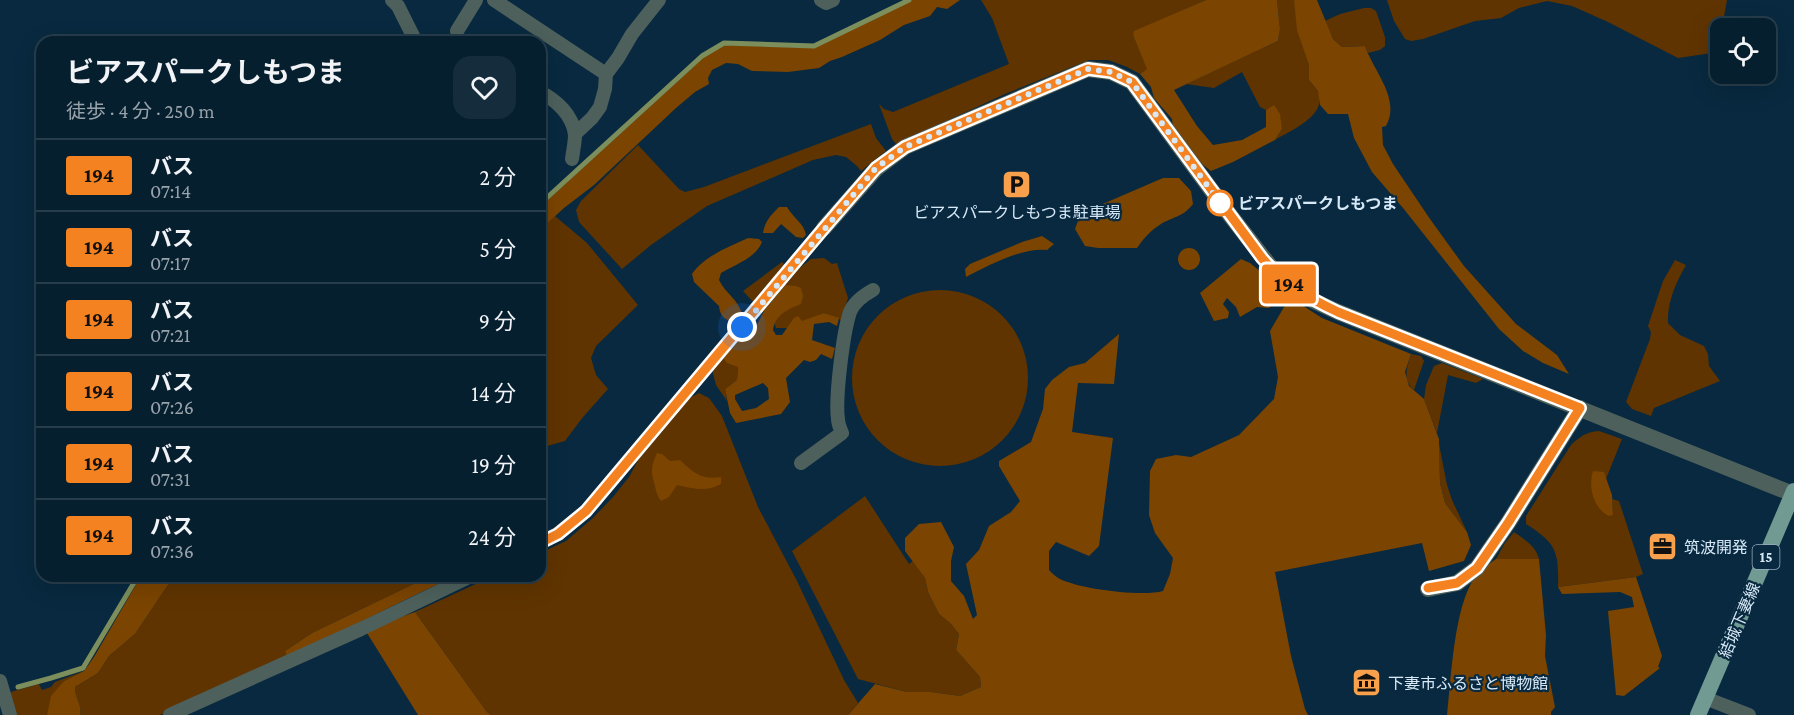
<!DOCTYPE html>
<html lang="ja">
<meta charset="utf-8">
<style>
:root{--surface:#061f2f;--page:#142c3b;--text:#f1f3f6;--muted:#98a2aa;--line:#273d4b}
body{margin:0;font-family:"Crimson Pro","Noto Sans JP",serif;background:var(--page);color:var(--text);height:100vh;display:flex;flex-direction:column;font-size:22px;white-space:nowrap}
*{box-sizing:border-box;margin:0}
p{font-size:20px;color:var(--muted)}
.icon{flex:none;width:33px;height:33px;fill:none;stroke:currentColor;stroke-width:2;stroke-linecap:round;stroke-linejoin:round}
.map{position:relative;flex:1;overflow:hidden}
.details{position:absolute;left:36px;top:36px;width:510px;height:546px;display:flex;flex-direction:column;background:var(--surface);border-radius:18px;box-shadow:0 6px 24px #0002,0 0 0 2px var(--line)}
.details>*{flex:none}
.badge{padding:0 12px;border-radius:4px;font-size:21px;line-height:39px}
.fabs{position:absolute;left:1710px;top:18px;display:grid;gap:12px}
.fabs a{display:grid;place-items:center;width:66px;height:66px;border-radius:12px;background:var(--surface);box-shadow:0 6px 24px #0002,0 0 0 2px var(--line);font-size:30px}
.you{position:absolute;width:30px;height:30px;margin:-15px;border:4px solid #fff;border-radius:50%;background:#1a73e8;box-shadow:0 0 0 9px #1a73e833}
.map>.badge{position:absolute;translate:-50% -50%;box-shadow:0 0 0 3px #fff}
.round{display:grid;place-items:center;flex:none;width:63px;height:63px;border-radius:18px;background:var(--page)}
.summary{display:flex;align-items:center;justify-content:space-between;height:102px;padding:0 30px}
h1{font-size:28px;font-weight:700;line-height:45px}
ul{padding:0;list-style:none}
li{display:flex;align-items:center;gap:18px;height:72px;padding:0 30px;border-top:2px solid var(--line)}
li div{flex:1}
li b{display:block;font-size:22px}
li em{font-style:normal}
li .badge{min-width:66px;font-weight:700;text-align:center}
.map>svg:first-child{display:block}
</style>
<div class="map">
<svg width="1794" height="715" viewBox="0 0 1794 715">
<rect width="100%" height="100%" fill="#08293f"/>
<path fill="#5f3401" d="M981,0H1206L1134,32L1133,35L1148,69L1140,74L1127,67L1108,60H1089L1005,94L896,144L892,139L879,104L884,109L893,112L1009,64L992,18Z
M1277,0H1294L1309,65V80C1311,83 1316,88 1318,91C1328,116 1291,130 1275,140L1282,129L1274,106L1266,110L1260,107L1242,72L1214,88L1186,84L1278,41L1280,29Z
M1387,0H1727L1722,28H1720L1719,52L1678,58L1608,22L1572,6L1547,1L1519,8L1501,18L1475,21L1423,39L1411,41L1405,39L1394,21Z
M1364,8H1371L1376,11L1385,37V46L1380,50L1368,53L1365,46L1342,47L1333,39L1325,21L1340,14Z
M871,124L876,138L886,151L861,171L857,166L846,157L836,155L813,160L707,206L651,245L622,269L579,222L576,210L581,201L638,145L679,189L685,192L704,187Z
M555,216L587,243L638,305L596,346L591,358L596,375L608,389L583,417L565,441L540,448V230Z
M824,258L832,264L837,263L848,298L841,320L824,313L788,328H776L774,322L776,298L797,270L811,259Z
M1675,260L1686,265C1676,282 1667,303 1668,323L1680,335L1704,346L1708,354L1709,366L1720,381L1654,408L1651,416L1632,409L1626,402L1650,339L1651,332L1648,326L1663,281Z
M782,262L787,267L754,303L743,291Z
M852 378a88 88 0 1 1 176 0a88 88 0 1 1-176 0Z
M731,352L738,367L737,380L725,389L727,401L716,385L712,370L721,359Z
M1411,354L1421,356L1424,361L1414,390C1402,380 1407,367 1411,354Z
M1442,363L1483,379L1476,383L1448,375L1437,433L1424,399L1426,385L1434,366Z
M699,393L709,398L722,416L758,507L797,581L844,680L858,703L848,715H491L487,712L415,612L493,576H540V553L566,541L593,518L613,497L629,477L647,444L688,399Z
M1599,431L1622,439L1606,479L1604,472L1613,515L1612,499L1619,501L1643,574L1636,577L1558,587C1559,551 1556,543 1526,524V516L1571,445C1580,436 1587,432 1599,431Z
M1439,444L1447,485L1452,500L1467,532L1445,503L1440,483Z
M865,496L909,564L913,561L925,578L928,592L939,614L950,623L959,634L956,650L980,677L981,687L960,696L931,692H907L858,679L792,551Z
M1514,532C1525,540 1536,546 1539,559H1496L1505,543Z
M174,576H430L312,633L285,651L287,657L160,715H80C82,704 75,699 75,687L98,673L109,656L135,634Z
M84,671L64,681L47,715H14L7,693L39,684L42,690L51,687L55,682Z"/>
<path fill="#7b4400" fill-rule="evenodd" d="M912,0H960L947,9L937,7L930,16L904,25L880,40L842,57L830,61L819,68L788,72L752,71L738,64L726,63L712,70L708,78L709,84L695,92L676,108L594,185L564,208L540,230V207L705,56L725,45L814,48Z
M1206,0H1277L1280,29L1278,41L1174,90L1197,126L1213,145L1242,140L1266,127V110L1274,105L1280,114L1282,129L1275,140L1233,162L1211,171L1198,161L1173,127L1172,119L1154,98L1151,87L1140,74L1147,69L1133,35L1134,31Z
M1294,0H1317L1333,39L1342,47L1365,46C1374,72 1401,99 1386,126L1382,127L1383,145L1393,164L1430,219L1464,266L1516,324L1557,355L1569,374L1543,363L1523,351L1499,329L1403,208L1372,172L1354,138L1348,114H1328L1320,105L1318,91L1309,80V65L1297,30Z
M1163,178H1179L1191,191L1193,204C1182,218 1174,216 1161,224C1151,230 1143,239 1137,248H1098L1085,246L1075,229L1079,218L1098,206Z
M779,207H787C793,218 804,223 806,235L803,238L796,237L781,224L773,233H763C765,221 771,215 779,207Z
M1042,236L1054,244L1047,250C1023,247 987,266 966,277L965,269L970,264L1022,242Z
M748,238L759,239L762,242C756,258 734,265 721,273L719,280C725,293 738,299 742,314L735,322C725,320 720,317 719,306L694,282L692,274C704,256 729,247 748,238Z
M1178 259a11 11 0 1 1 22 0a11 11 0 1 1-22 0Z
M1241,259L1250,263L1283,290L1280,298L1269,308L1257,307L1240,317L1236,307L1227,298L1223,304L1229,312L1228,318L1214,321L1200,293Z
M785,285L796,286L801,288L803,296L801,304C788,309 775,315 773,330L776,335H782L794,318L798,316L802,321L824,313L839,318L837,326L829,322L814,324L812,340L835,348L832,359L821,354L816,360L810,362L804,360L786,378L790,402L781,414L736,423L730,413L725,389L737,380L738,367L727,363L723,358C730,345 733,337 750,339L765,309ZM763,383L768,388L769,399L756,408L742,411L735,399V395Z
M1294,300L1322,318L1411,354L1405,372L1409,386L1424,399L1439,439L1440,483L1445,503L1467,532L1471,545L1464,561L1429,571L1422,543L1275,572L1291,656L1305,709L1308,715H848L875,684L907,692H931L960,696L981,687L980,677L956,650L959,634L950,623L939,614L928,592L925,578L905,551V538L919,524L941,522L954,547L951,561V581L964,596L973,619L977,615L966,564L979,550L989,526L1011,512L1020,501L999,466V461L1031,442L1043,409L1045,389L1052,380L1069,367L1085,363L1119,334L1114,384L1078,383L1072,432L1113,438L1099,546L1089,556L1056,542L1049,551V570C1052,573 1056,577 1060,579C1080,589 1142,597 1163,591L1170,574L1173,558L1155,533L1149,515L1150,471L1156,459L1176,455L1191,457L1239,435L1274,399L1278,377L1270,331L1284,307Z
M657,453L662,454L670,461L680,460C694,473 701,480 721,477V484C707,492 693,489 677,485L669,497L661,501C656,494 656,490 654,482C650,470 652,464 657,453Z
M1593,471L1604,472L1612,495L1613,515L1609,516C1593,508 1588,487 1593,471Z
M1496,559H1539L1546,635L1545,656L1555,707L1551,712V715H1447C1451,679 1454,606 1475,577C1480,570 1489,564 1496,559Z
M141,576H174L135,634L109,656L98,673L75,687C75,699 82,703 80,715H47L51,696L64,681L84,671L94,657Z
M430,576H456C399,601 344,632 287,657L285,651L312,633Z
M1636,577L1662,656L1658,667L1660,668L1624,696L1616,695L1608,611L1634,607L1632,597L1620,592L1562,594L1558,587Z
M415,612L487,712L491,715H418L367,633L379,625Z"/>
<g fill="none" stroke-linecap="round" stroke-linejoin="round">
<path stroke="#7c8e5c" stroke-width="5" d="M540,204L702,56L724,43L814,46L909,0
M18,687L51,678L83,668L138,576"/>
<path stroke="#4d605c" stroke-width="14" d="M392,0L398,6L416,42
M494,0L606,74
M821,0L826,3L833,0
M457,31L476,0
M540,92C556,100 573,115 575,135C575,142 573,151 572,159
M575,134L592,118L600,107L605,89L606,74L618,58L632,34L659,0
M801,463L842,433C840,428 838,424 838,419C835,398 843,333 850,312C854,302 864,295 873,290
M540,543L558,534L586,511L824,228
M0,681L10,715
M1705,698L1749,715
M170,715L361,629L471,576"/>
<path stroke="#4d605c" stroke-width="16" d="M824,228L876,169L905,147L1088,69L1111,72L1132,82L1226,210L1277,275L1314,301L1338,312L1793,494
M1428,589L1457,583L1477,568L1508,523L1580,408"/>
<path stroke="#719a92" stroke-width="16" d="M1698,715L1794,491"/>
</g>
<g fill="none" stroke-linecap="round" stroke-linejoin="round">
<defs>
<path id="line" d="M540,543L558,534L586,511L824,228L876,168L905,147L1088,69L1111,72L1132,82L1262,258C1284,284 1308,298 1338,312L1580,408L1508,523L1477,568L1457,583L1428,588"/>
</defs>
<use href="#line" stroke="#fff" stroke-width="14"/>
<use href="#line" stroke="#f58220" stroke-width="9"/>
<path stroke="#d7e9f7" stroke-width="6" stroke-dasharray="0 10.8" d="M742,327L876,168L905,147L1088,69L1111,72L1132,82L1220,203"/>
</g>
<defs>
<symbol id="parking-square" viewBox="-11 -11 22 22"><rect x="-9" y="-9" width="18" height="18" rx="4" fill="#f8a04c" stroke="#08293f"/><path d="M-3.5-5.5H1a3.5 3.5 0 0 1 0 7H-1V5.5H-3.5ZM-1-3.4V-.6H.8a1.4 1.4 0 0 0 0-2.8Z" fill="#111"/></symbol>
<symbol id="office-square" viewBox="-11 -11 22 22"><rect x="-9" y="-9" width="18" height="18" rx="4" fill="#f8a04c" stroke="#08293f"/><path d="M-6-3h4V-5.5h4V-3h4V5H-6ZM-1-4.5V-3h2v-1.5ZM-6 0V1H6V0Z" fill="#111"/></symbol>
<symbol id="museum-square" viewBox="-11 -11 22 22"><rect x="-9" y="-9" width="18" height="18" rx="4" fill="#f8a04c" stroke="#08293f"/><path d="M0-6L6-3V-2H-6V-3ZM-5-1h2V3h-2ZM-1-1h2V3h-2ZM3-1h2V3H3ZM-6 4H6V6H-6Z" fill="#111"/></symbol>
</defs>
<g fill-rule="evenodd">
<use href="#parking-square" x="1000" y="168" width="33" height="33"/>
<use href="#office-square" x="1646" y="530" width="33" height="33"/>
<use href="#museum-square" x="1350" y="666" width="33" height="33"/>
</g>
<circle fill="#fff" stroke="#f58220" stroke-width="3" cx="1220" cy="203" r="12"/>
<g text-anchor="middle" stroke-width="4.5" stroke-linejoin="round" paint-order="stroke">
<rect fill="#08293f" stroke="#99afc0" stroke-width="1.5" x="1752.5" y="545" width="27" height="24" rx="4.5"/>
<g font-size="15" font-weight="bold" fill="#d7e9f7">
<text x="1766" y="562">15</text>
</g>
<g font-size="16" font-weight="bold" fill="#d7e9f7" stroke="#08293f" text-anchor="start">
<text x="1238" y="209">ビアスパークしもつま</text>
</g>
<g font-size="16" fill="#d7e9f7" stroke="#08293f" text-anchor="start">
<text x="1017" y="218" text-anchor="middle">ビアスパークしもつま駐車場</text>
<text x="1684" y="553">筑波開発</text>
<text x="1388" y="689">下妻市ふるさと博物館</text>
</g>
<g font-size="16" fill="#d7e9f7" stroke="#08293f">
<text transform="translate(1739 620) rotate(-67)" y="6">結城下妻線</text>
</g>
</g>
</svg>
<div class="fabs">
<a><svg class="icon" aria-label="locate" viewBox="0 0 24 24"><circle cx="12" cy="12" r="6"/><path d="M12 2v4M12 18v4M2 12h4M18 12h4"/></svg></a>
</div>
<div class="you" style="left:742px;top:327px"></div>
<b class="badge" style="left:1289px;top:284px;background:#f58220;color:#111">194</b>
<section class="details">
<div class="summary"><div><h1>ビアスパークしもつま</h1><p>徒歩 · 4 分 · 250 m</p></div><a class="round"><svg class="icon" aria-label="heart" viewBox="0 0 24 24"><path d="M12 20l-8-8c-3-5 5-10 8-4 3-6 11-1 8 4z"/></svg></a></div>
<ul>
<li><span class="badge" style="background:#f58220;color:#111">194</span><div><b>バス</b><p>07:14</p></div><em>2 分</em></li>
<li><span class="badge" style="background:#f58220;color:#111">194</span><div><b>バス</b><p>07:17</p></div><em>5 分</em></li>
<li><span class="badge" style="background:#f58220;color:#111">194</span><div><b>バス</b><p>07:21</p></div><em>9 分</em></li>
<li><span class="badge" style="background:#f58220;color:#111">194</span><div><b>バス</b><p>07:26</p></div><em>14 分</em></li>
<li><span class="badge" style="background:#f58220;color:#111">194</span><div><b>バス</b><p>07:31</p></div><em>19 分</em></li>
<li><span class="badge" style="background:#f58220;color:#111">194</span><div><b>バス</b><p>07:36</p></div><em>24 分</em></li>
</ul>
</section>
</div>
